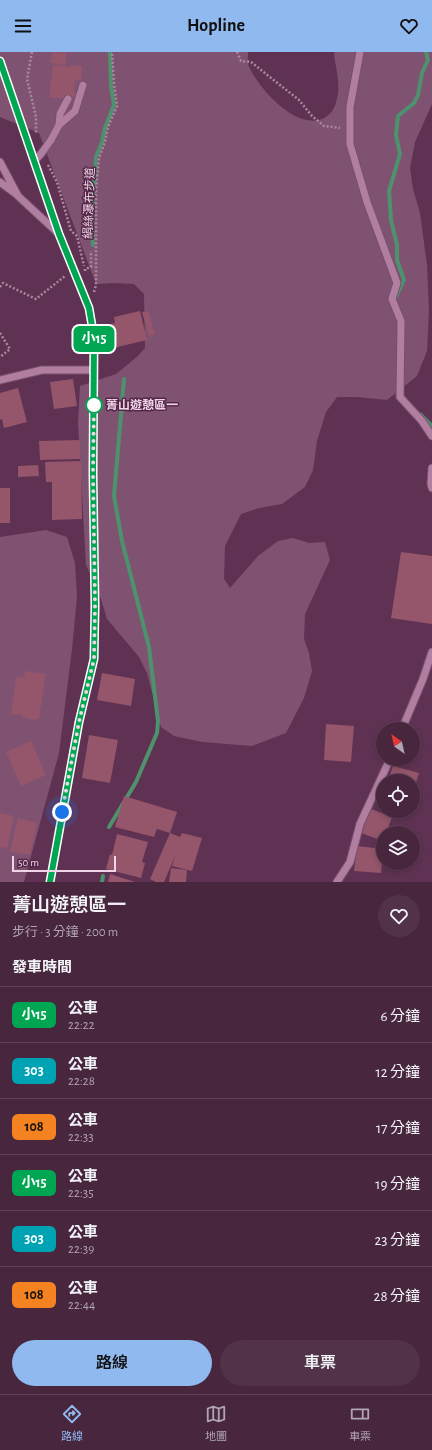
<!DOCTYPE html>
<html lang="zh-TW">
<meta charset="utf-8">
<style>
:root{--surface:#47263e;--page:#513249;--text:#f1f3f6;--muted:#b0a5b0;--line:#5f4358;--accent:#90b9f0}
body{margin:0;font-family:"Alegreya Sans","Noto Sans TC",sans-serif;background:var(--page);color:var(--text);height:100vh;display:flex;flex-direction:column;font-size:15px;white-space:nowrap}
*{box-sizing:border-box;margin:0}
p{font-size:13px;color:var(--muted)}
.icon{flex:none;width:22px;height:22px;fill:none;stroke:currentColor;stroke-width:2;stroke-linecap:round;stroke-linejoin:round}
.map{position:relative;height:830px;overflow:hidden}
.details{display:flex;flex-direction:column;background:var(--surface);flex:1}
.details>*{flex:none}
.badge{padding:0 8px;border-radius:6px;font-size:14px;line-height:26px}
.needle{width:26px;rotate:326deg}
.controls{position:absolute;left:376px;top:670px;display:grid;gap:8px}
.controls a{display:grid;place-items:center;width:44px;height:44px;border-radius:50%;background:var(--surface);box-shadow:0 2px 6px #0003,0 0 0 1px var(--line);font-size:20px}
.scale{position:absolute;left:12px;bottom:10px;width:104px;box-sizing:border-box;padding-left:4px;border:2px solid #f0d4e7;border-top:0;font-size:11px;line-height:14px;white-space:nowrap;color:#f0d4e7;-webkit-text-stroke:3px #532748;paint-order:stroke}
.you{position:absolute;width:20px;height:20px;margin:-10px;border:3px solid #fff;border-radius:50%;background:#1a73e8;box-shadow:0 0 0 6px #1a73e833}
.map>.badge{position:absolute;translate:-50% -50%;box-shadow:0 0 0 2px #fff}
h2{padding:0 12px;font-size:15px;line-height:36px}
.round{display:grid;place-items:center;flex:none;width:42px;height:42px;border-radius:21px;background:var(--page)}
.summary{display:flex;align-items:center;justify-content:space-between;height:68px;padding:0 12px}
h1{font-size:19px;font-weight:600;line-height:30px}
.button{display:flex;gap:8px;margin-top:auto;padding:8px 12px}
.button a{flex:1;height:46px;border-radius:24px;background:var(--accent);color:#111;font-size:16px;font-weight:600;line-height:46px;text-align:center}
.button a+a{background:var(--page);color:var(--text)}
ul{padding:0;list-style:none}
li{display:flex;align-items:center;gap:12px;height:56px;padding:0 12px;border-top:1px solid var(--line)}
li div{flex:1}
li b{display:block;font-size:15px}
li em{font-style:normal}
li .badge{min-width:44px;font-weight:700;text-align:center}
header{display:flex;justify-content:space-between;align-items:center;height:52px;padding:0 12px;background:var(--accent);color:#111;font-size:18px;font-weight:600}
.tab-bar{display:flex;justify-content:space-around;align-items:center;height:56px;border-top:1px solid var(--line);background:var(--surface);font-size:11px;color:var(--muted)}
.tab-bar a{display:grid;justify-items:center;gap:2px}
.tab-bar .current{color:var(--accent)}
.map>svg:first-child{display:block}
</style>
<header><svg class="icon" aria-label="menu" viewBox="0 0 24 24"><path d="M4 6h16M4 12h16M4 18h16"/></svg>Hopline<svg class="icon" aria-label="heart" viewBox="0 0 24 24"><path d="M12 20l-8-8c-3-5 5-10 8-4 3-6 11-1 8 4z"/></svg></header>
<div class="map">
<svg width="432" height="830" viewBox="0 0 432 830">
<rect width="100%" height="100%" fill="#5f3253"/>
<path fill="#7f5272" d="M0,0H248C248,5 247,11 249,15C260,37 292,74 319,68C330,65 335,57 337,46C341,31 335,15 334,0H432V52L415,90L410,116L413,137L420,161L427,213L429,259L427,299L417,324L387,348L357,345H337L326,360L317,389L313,418L305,435L282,452L259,456L241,462L225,494L224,527L230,536L258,504L278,489L293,486L309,491L325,490L330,508L305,562L304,587L309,601L312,619L304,646L286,681L252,694L202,690L174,684L161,675L147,621L139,605L107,567L101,547L86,513L78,371L80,334L116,322L138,304L145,296L144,242L134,232L114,231L96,232L39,81L0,65Z
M46,478L67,485L75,511L77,545L72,597L59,701L24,830H0V485Z"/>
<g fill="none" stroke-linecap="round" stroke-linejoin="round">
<path stroke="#4e926d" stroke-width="4" d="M93,193L92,166L96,105L102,90L105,76L114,53L111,34L110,0
M395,247L404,228L397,208V193L391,168L389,139L400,102L396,83L398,64L414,51L418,43L422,21L428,8L426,0
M420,362L431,373L432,378
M109,775L136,730L157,681L158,669L149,595L122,489L114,444L124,327
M102,830L103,824"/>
</g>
<path fill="#95556b" d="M52,0L67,1L65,13L50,11Z
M53,13L70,15V13L82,14L81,29L75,28L74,40L79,41V46L67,44V47L49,45Z
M140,259L147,288L109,297L103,274L115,271L114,265Z
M148,259L155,282L149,284L142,260Z
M73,327L77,354L54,357L50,330Z
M18,336L27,370L4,376L2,367L0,368V341Z
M80,388V407L40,408L39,389Z
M81,409L82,467L52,468V430H46L45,410Z
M38,413L39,424L18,425V414Z
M0,436H10V471H0Z
M401,500L432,504V572L391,566Z
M25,619L46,622L39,666H37L36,668L21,665L22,663L11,662L16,625L24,626Z
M102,621L135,627L131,654L97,648Z
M326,672L354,674L351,710L324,708Z
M89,683L118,688L110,731L82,726Z
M31,689L46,723L21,734L6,700Z
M393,714L419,721L414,737H413V729H388Z
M382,734H383V753L379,752Z
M124,744L177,760L170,781L157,777L154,785L115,775Z
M371,757L392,765L386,781H383V789L361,781Z
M0,761L14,764L7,796L0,795Z
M18,766L37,771L30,803L10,799Z
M170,781L180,785L182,781L202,786L192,819L172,814L176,802L164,830H156L150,827Z
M117,782L148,790L142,810L145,811L141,826L106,817L110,802L112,803Z
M357,794L383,797L381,821L354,819Z
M171,816L187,818L186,830H169Z
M110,822L135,830H108Z"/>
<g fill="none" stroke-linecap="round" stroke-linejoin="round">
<defs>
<path id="minor" d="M360,0L350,55V92L367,150L397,231L392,247L401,269L400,345L422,369L432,384
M0,9L59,182L89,256L94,285L93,421L95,554L94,607L79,670L50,830
M59,73L60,62L68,47
M34,109L41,102L51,88L59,73L75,59L83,33
M0,110L18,144L58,181
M0,130L16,142
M0,328L42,318H94
M432,416L431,432L432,436
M402,677L423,627L432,600
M337,830L350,810L360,772L390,707"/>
</defs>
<use href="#minor" stroke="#76506c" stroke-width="9"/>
<path stroke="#ab87a1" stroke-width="2.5" stroke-dasharray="2 2" stroke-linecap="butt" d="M32,0L27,27L36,65V81
M237,0L241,9L251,10L299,48L312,64L324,74L340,76
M48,113L57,130L71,179L77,184L84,214
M85,219V217L91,215V199
M0,235L3,231L36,247L65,224
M94,240L96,233V139L99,106L105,90L108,75L117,54L114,31L112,0
M0,281L10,297L0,305"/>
<use href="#minor" stroke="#b17da1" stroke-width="7"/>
</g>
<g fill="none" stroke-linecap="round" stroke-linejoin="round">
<defs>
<path id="line" d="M0,9L59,182L89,256L94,285L93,421L95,554L94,607L79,670L50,830"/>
</defs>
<use href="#line" stroke="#fff" stroke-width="9"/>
<use href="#line" stroke="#00a651" stroke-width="6"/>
<path stroke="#f0d4e7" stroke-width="4" stroke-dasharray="0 7.2" d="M62,760L79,670L94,607L95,554L93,421L94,348V353"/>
</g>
<circle fill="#fff" stroke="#00a651" stroke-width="2" cx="94" cy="353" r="8"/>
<g text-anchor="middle" stroke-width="3" stroke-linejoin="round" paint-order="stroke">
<g font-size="12" fill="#f0d4e7" stroke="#532748">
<text transform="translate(89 151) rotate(-88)" y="4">絹絲瀑布步道</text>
</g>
<g font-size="12" font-weight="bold" fill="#f0d4e7" stroke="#532748" text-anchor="start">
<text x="106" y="357">菁山遊憩區一</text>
</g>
</g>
</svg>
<div class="controls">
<a><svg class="needle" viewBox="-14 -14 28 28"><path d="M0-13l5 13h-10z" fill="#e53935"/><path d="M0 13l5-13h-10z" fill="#b0a5b0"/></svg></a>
<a><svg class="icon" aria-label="locate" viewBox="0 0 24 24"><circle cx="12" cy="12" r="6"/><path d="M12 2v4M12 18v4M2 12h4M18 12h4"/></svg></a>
<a><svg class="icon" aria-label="layers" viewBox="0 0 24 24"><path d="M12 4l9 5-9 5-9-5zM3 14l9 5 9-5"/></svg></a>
</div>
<div class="scale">50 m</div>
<div class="you" style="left:62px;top:760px"></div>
<b class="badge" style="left:94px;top:287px;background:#00a651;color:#fff">小15</b>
</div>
<section class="details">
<div class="summary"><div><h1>菁山遊憩區一</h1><p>步行 · 3 分鐘 · 200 m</p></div><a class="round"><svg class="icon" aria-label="heart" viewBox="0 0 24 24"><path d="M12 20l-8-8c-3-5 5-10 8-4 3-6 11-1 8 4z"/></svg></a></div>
<h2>發車時間</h2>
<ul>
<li><span class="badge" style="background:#00a651;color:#fff">小15</span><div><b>公車</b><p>22:22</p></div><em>6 分鐘</em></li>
<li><span class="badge" style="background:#00a3b4;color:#fff">303</span><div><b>公車</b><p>22:28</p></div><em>12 分鐘</em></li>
<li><span class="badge" style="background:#f58220;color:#111">108</span><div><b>公車</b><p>22:33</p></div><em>17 分鐘</em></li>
<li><span class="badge" style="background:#00a651;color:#fff">小15</span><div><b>公車</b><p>22:35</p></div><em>19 分鐘</em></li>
<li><span class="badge" style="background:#00a3b4;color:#fff">303</span><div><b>公車</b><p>22:39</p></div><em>23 分鐘</em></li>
<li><span class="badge" style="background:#f58220;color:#111">108</span><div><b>公車</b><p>22:44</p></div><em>28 分鐘</em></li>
</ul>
<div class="button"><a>路線</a><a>車票</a></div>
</section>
<nav class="tab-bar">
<a class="current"><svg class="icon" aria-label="directions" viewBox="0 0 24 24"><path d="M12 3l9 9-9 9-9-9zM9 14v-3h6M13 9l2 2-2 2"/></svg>路線</a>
<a><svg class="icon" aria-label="map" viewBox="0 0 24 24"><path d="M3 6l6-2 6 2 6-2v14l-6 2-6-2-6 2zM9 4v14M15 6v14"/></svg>地圖</a>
<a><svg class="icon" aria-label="tickets" viewBox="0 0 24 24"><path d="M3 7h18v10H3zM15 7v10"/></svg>車票</a>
</nav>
